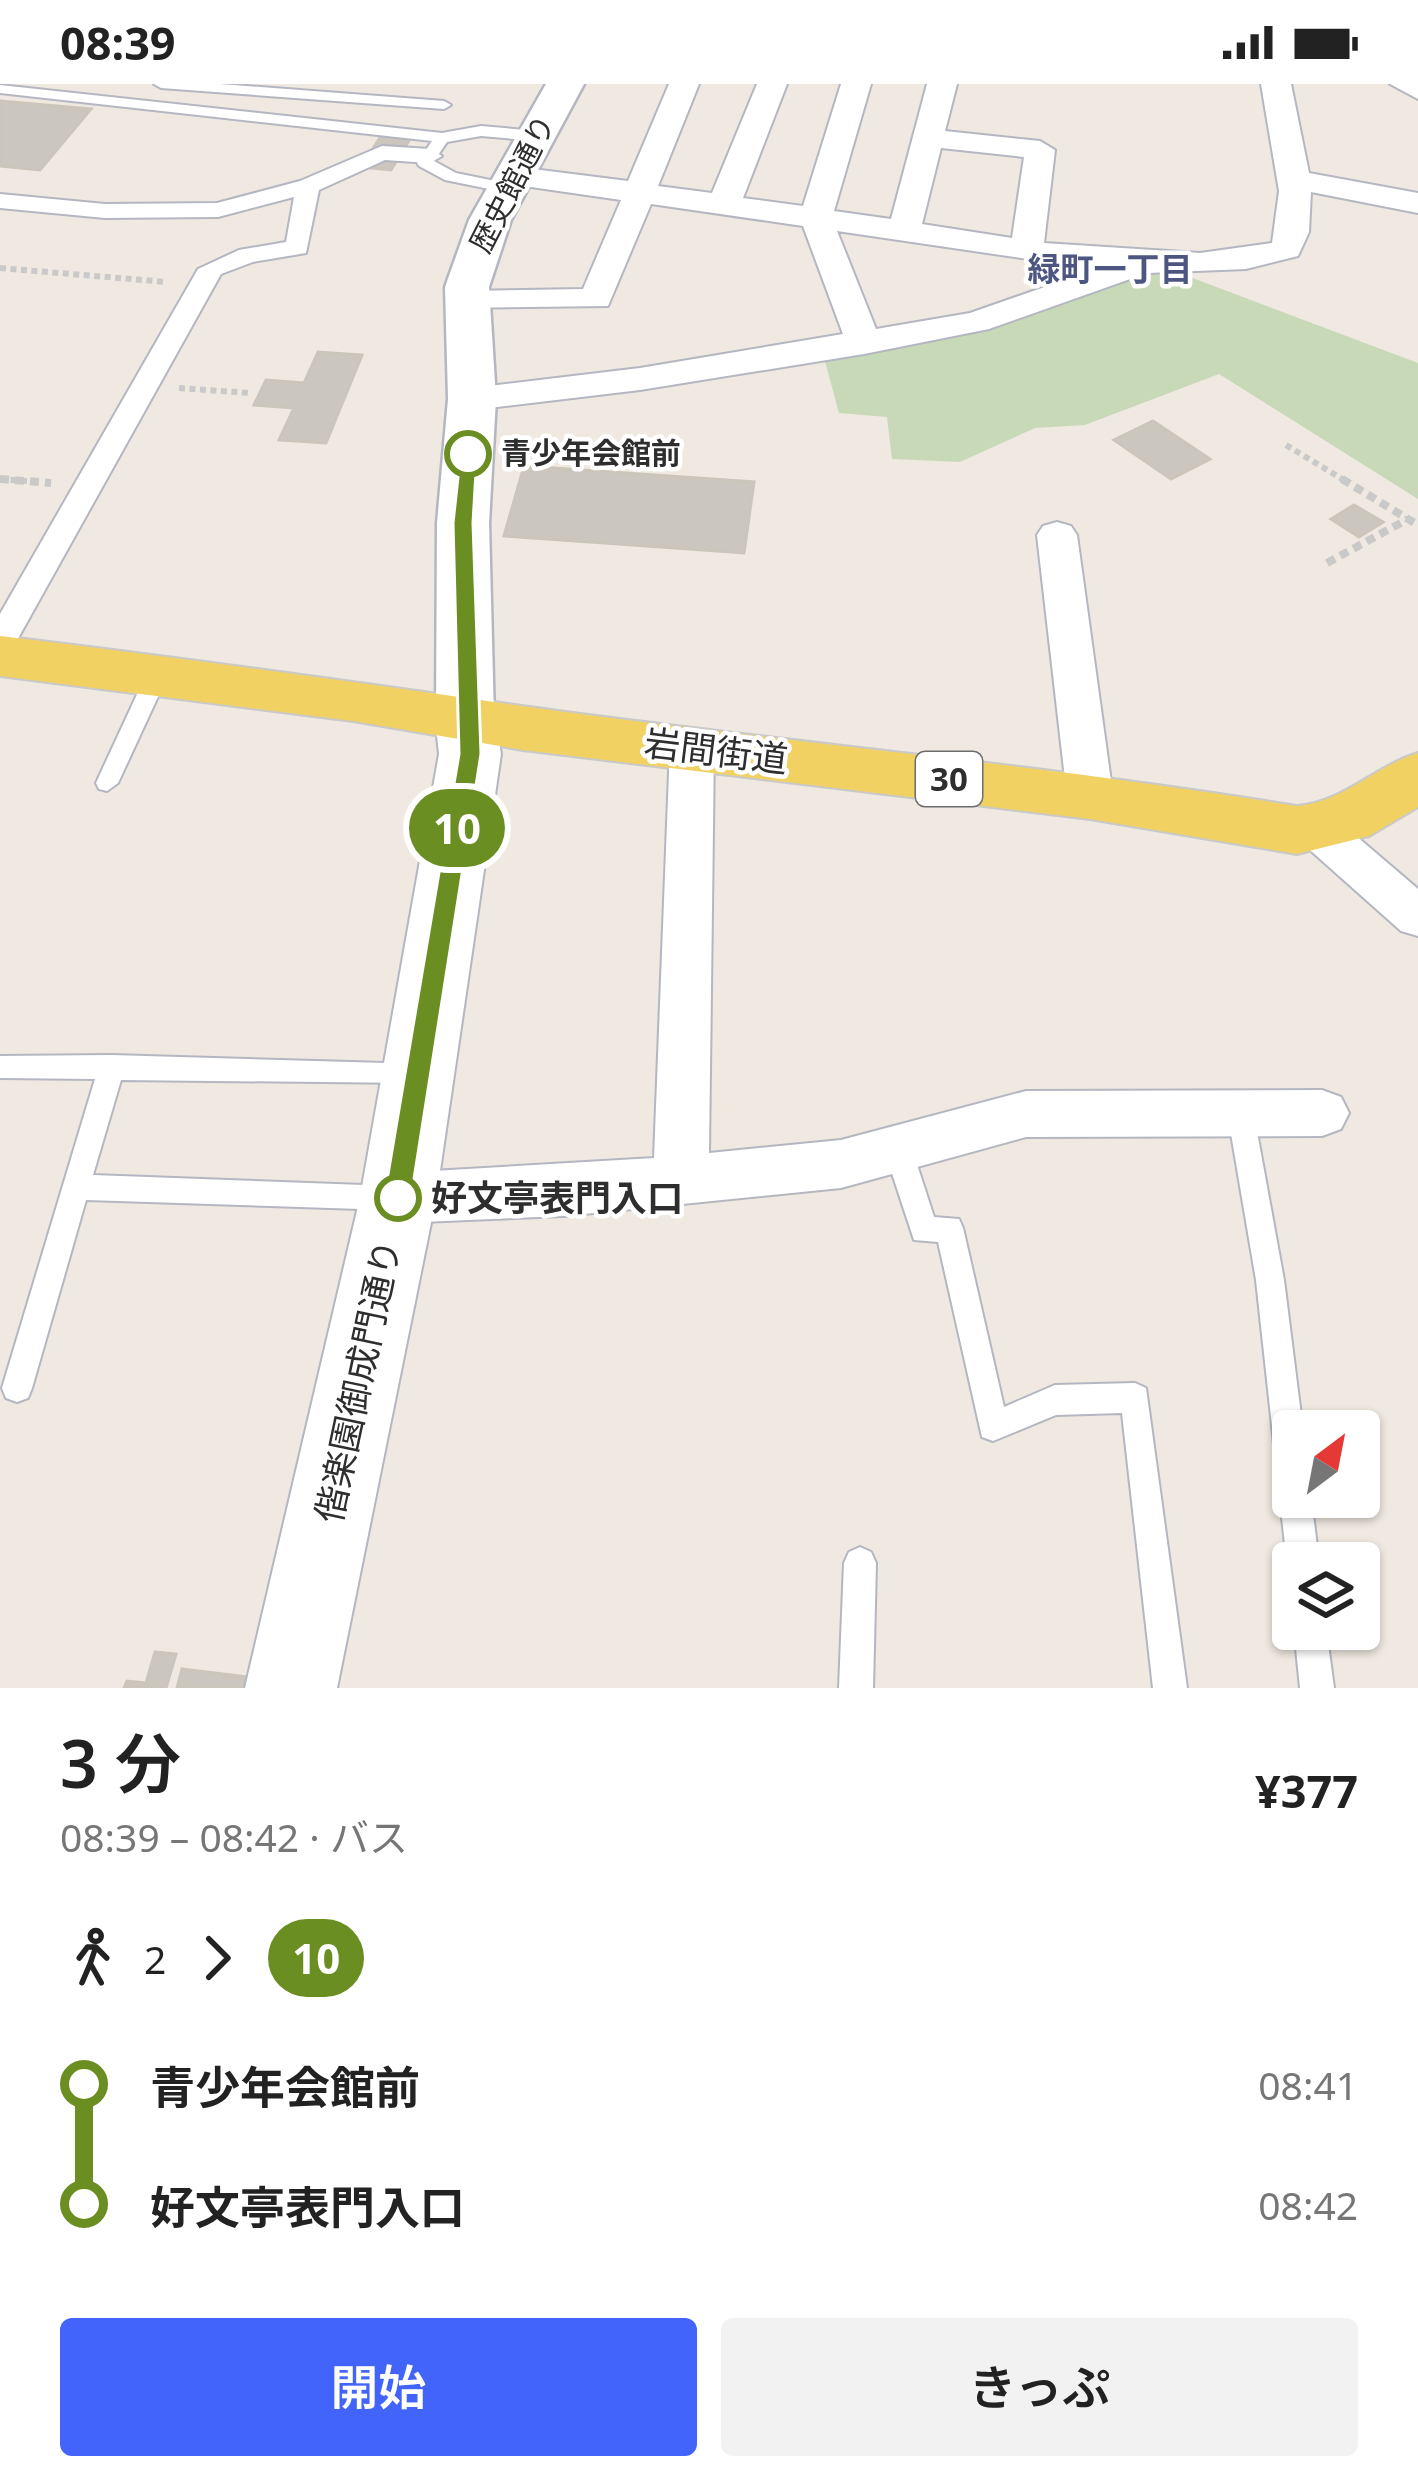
<!DOCTYPE html>
<html lang="ja">
<meta charset="utf-8">
<style>
:root{--surface:#fff;--page:#f2f2f2;--text:#222;--muted:#767676;--accent:#4264fb}
body{margin:0;font-family:"Noto Sans","Noto Sans JP",sans-serif;background:var(--page);color:var(--text);height:100vh;display:flex;flex-direction:column;font-size:45px;white-space:nowrap}
*{box-sizing:border-box;margin:0}
p{font-size:39px;color:var(--muted)}
.icon{flex:none;width:66px;height:66px;fill:none;stroke:currentColor;stroke-width:2;stroke-linecap:round;stroke-linejoin:round}
.map{position:relative;height:1604px;overflow:hidden}
.drawer{display:flex;flex-direction:column;background:var(--surface);flex:1}
.drawer>*{flex:none}
.badge{padding:0 24px;border-radius:39px;font-size:42px;line-height:78px}
.needle{width:78px;rotate:32deg}
.fabs{position:absolute;left:1272px;top:1326px;display:grid;gap:24px}
.fabs a{display:grid;place-items:center;width:108px;height:108px;border-radius:12px;background:var(--surface);box-shadow:0 3px 9px #0004;font-size:60px}
.map>.badge{position:absolute;translate:-50% -50%;box-shadow:0 0 0 6px #fff}
.legs{display:flex;align-items:center;gap:18px;height:132px;padding:0 60px;font-size:39px}
.legs p{margin-inline-start:auto}
.headline{display:flex;align-items:center;justify-content:space-between;height:204px;padding:0 60px}
h1{font-size:66px;font-weight:600;line-height:90px}
.cta{display:flex;gap:24px;margin-top:auto;padding:24px 60px}
.cta a{flex:1;height:138px;border-radius:12px;background:var(--accent);color:#fff;font-size:48px;font-weight:600;line-height:138px;text-align:center}
.cta a+a{background:var(--page);color:var(--text)}
ul{padding:0 60px;list-style:none}
li{display:flex;align-items:center;gap:42px;height:120px;font-size:45px}
li i{display:grid;place-items:center;width:18px;height:100%;margin:0 15px;background:currentColor}
li i::after{content:'';width:30px;height:30px;margin:-15px;border:9px solid;border-radius:50%;background:var(--surface)}
li p{margin-inline-start:auto}
li:first-child i{background:linear-gradient(#0000 50%,currentColor 0)}
li:last-child i{background:linear-gradient(currentColor 50%,#0000 0)}
.status{display:flex;justify-content:space-between;align-items:center;height:84px;padding:0 60px;background:var(--surface);direction:ltr}
.status svg{height:33px;fill:currentColor}
.map>svg:first-child{display:block}
</style>
<div class="status"><b>08:39</b><svg viewBox="0 0 49 12"><path d="M0 12V9h3v3zM5 12V6h3v6zM10 12V3h3v9zM15 12V0h3v12zM26 1h20v11H26zM47 4h2v5h-2z"/></svg></div>
<div class="map">
<svg width="1418" height="1604" viewBox="0 0 1418 1604">
<rect width="100%" height="100%" fill="#efe9e1"/>
<path fill="#c8d9b8" d="M1158,181L1418,279V415L1219,290L1085,341L1035,344L960,378L892,375L887,333L839,329L823,270Z"/>
<path fill="#cbc7bf" stroke="#cbc5ba" stroke-width="3" d="M0,17L91,25L40,86L0,82Z
M381,52L410,55L391,86L361,83Z
M318,268L362,271L326,359L279,356L294,324L254,321L266,296L304,299Z
M1153,337L1210,375L1171,395L1114,356Z
M524,382L754,398L744,469L504,452Z
M1354,421L1383,438L1359,453L1331,435Z
M155,1568L176,1570L166,1604H124L127,1597L146,1599Z
M182,1585L248,1593L245,1604H177Z"/>
<g fill="none" stroke-linecap="round" stroke-linejoin="round">
<defs>
<path id="service" d="M154,0H220L444,17L451,21L444,25L161,4Z
M0,1L442,49L481,42L537,47L545,52L537,57L481,52L447,58L434,77L456,89L515,101L517,104L509,109L445,96L419,82L417,79L432,57L0,9Z
M157,583L168,591L118,699L107,707L99,705L96,699L146,591Z
M112,971L421,980L425,988L421,996L412,999L121,996L93,1091L391,1102L401,1105L405,1114L401,1123L391,1126L86,1116L32,1304L28,1314L17,1318L6,1314L2,1304L95,995L0,994V972Z
M1240,1015L1249,1018L1253,1026L1284,1196L1303,1347H1293V1413H1311L1319,1479H1293V1491L1287,1479L1256,1196L1227,1026L1231,1018Z
M897,1050L907,1054L911,1062L934,1133L959,1135L963,1144L1004,1323L1055,1301L1135,1299L1146,1304L1187,1604H1153L1122,1329L1056,1331L993,1357L982,1353L938,1158L914,1156L883,1062L887,1054Z
M860,1463L871,1468L876,1479L873,1604H839L844,1479L849,1468Z
M1294,1545H1326L1334,1604H1300Z"/>
<path id="pedestrian" d="M382,62L430,65L442,72L430,79L385,76L319,106L306,169L253,178L221,190L16,558L11,566L0,569V530L198,185L239,166L286,158L294,113L218,133L105,134L0,124V110L105,120L217,119L300,97Z"/>
<path id="minor" d="M669,0H699L658,102L712,109L757,0H787L743,114L803,122L841,0H871L834,127L891,135L927,0H957L945,47L1040,57L1055,66L1044,159L1200,169L1272,159L1279,107L1261,0H1291L1309,89L1418,109V129L1311,108L1309,148L1298,172L1246,185L1147,189L989,245L864,270L640,306L472,326L459,323L454,315L459,307L472,304L640,284L843,250L803,142L651,120L608,222L454,224L449,217L454,210L466,207L583,205L621,116L517,101L501,92L517,83L628,97ZM941,64L1024,73L1012,154L922,140ZM837,147L1096,185L970,229L876,245Z
M1390,0H1418V15Z
M1057,438L1071,442L1077,451L1113,712L1106,724L1090,729L1074,724L1067,712L1037,451L1043,442Z
M692,647L708,652L714,663L709,1069L841,1056L1026,1007L1322,1006L1341,1013L1349,1029L1341,1045L1322,1052L1026,1053L841,1104L564,1132L398,1139L378,1131L370,1114L378,1097L398,1089L654,1074L670,663L676,652Z
M1318,728L1335,734L1418,805V852L1401,847L1301,758L1295,746L1301,734Z"/>
<path id="tertiary" d="M546,0H584L511,136L489,203L496,315L489,439L494,634L485,649L465,655L445,649L436,634L437,439L448,315L445,203L469,136Z"/>
<path id="secondary" d="M465,612L486,619L495,634L501,670L436,1114L337,1604H245L360,1114L439,670L435,634L444,619Z"/>
<path id="primary" d="M0,552C175,573 348,597 522,622C780,658 1040,680 1297,722C1344,718 1375,682 1418,669V723L1369,752L1297,770L1090,735L523,666L353,637L0,592Z"/>
</defs>
<use href="#service" stroke="#b4b7c1" stroke-width="4"/>
<use href="#pedestrian" stroke="#b4b7c1" stroke-width="4"/>
<use href="#minor" stroke="#b4b7c1" stroke-width="4"/>
<use href="#tertiary" stroke="#b4b7c1" stroke-width="5"/>
<use href="#secondary" stroke="#b4b7c1" stroke-width="4"/>
<use href="#primary" stroke="#c9c9c9" stroke-width="4"/>
<path stroke="#c9c9c9" stroke-width="6" stroke-dasharray="6 4.5" stroke-linecap="butt" d="M0,184L166,198
M179,304L250,309
M1286,361L1347,398
M0,395L38,398"/>
<path stroke="#c9c9c9" stroke-width="8" stroke-dasharray="9 6" stroke-linecap="butt" d="M0,395L51,399
M1342,395L1418,441
M1327,479L1408,435"/>
<use href="#service" fill="#fff" fill-rule="evenodd"/>
<use href="#pedestrian" fill="#fff" fill-rule="evenodd"/>
<use href="#minor" fill="#fff" fill-rule="evenodd"/>
<use href="#tertiary" fill="#fff" fill-rule="evenodd"/>
<use href="#secondary" fill="#fff" fill-rule="evenodd"/>
<use href="#primary" fill="#f2d163" fill-rule="evenodd"/>
</g>
<path fill="#6b8e23" stroke="#fff" stroke-width="3" d="M461,366L477,370L473,439L481,670L411,1114L407,1123L398,1126L388,1123L384,1114L459,670L453,439Z"/>
<g fill="#fff" stroke="#6b8e23" stroke-width="6">
<circle cx="468" cy="370" r="21"/>
<circle cx="398" cy="1114" r="21"/>
</g>
<g text-anchor="middle" stroke-width="9" stroke-linejoin="round" paint-order="stroke">
<g font-size="30" fill="#2e2e2e" stroke="#fff">
<text transform="translate(513 100) rotate(-63)" y="10">歴史館通り</text>
</g>
<g font-size="30" font-weight="bold" fill="#2e2e2e" stroke="#fff" text-anchor="start">
<text x="501" y="380">青少年会館前</text>
</g>
<g font-size="33" font-weight="bold" fill="#4d5680" stroke="#fff">
<text x="1110" y="197">緑町一丁目</text>
</g>
<rect fill="#fff" stroke="#6d6d6d" stroke-width="3" x="916" y="668" width="66" height="54" rx="9"/>
<g font-size="33" font-weight="bold" fill="#2e2e2e">
<text x="949" y="707">30</text>
</g>
<g font-size="36" fill="#2e2e2e" stroke="#fff">
<text transform="translate(716 667) rotate(7)" y="13">岩間街道</text>
<text transform="translate(358 1297) rotate(-78)" y="13">偕楽園御成門通り</text>
</g>
<g font-size="36" font-weight="bold" fill="#2e2e2e" stroke="#fff" text-anchor="start">
<text x="431" y="1127">好文亭表門入口</text>
</g>
</g>
</svg>
<div class="fabs">
<a><svg class="needle" viewBox="-14 -14 28 28"><path d="M0-13l5 13h-10z" fill="#e53935"/><path d="M0 13l5-13h-10z" fill="#767676"/></svg></a>
<a><svg class="icon" aria-label="layers" viewBox="0 0 24 24"><path d="M12 4l9 5-9 5-9-5zM3 14l9 5 9-5"/></svg></a>
</div>
<b class="badge" style="left:457px;top:744px;background:#6b8e23;color:#fff">10</b>
</div>
<section class="drawer">
<div class="headline"><div><h1>3 分</h1><p>08:39 – 08:42 · バス</p></div><b>¥377</b></div>
<div class="legs"><svg class="icon" aria-label="walk" viewBox="0 0 24 24"><circle cx="13" cy="4" r="2"/><path d="M13 8l-2 6 4 7M11 14l-3 7M7 12l3-4h3l4 4"/></svg>2<svg class="icon" aria-label="forward" viewBox="0 0 24 24"><path d="M9 5l7 7-7 7"/></svg><b class="badge" style="background:#6b8e23;color:#fff">10</b></div>
<ul>
<li><i style="color:#6b8e23"></i><b>青少年会館前</b><p>08:41</p></li>
<li><i style="color:#6b8e23"></i><b>好文亭表門入口</b><p>08:42</p></li>
</ul>
<div class="cta"><a>開始</a><a>きっぷ</a></div>
</section>
